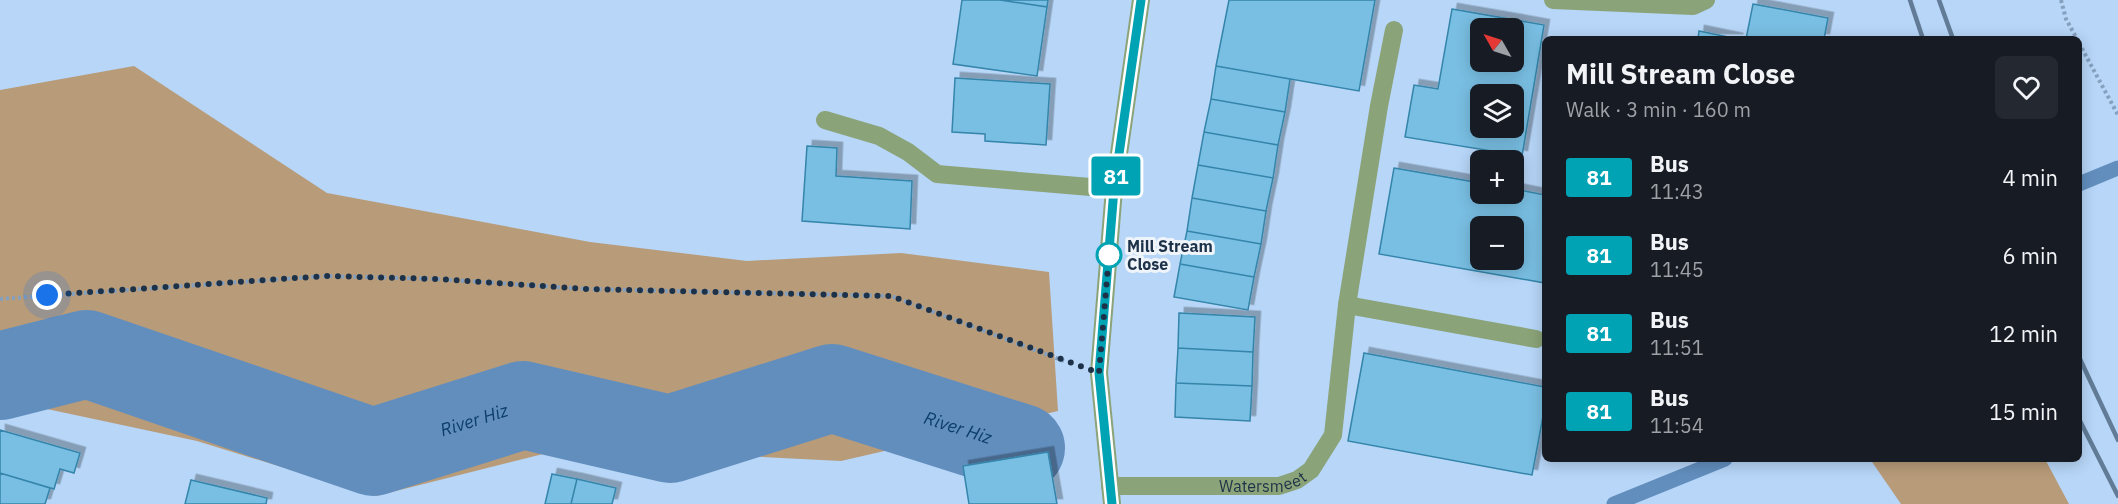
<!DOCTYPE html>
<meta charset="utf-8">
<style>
:root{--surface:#171b24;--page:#242831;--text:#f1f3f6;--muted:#9ea1a6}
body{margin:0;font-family:"IBM Plex Sans",sans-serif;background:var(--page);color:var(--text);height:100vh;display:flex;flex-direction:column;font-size:22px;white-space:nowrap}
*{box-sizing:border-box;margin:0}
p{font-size:20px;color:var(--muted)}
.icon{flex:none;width:33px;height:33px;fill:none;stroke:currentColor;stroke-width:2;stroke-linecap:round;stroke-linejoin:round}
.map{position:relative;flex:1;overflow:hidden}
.sheet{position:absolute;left:1542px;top:36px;width:540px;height:426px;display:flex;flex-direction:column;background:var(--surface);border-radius:9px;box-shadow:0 3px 15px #0003}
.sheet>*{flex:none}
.badge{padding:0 12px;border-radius:4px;font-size:21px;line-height:39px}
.needle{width:39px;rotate:309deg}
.controls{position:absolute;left:1470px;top:18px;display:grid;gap:12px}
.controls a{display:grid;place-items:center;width:54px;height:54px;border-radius:9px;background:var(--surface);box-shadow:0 3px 15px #0003;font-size:30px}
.you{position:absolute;width:30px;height:30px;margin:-15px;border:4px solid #fff;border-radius:50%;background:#1a73e8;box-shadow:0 0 0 9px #1a73e833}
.map>.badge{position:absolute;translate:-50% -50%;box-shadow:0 0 0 3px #fff}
.round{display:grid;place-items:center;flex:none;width:63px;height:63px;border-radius:9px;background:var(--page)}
.summary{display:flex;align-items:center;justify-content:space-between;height:102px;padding:0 24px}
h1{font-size:28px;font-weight:800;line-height:45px}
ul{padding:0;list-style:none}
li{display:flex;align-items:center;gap:18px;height:78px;padding:0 24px}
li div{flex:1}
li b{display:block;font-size:22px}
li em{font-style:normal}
li .badge{min-width:66px;font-weight:700;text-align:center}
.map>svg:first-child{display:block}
</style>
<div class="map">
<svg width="2118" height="504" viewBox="0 0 2118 504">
<defs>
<filter id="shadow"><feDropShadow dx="5.5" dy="-5.5" stdDeviation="0" flood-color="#0004"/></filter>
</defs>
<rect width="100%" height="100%" fill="#b7d6f8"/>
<path fill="#b89b79" d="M134,66L327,193L590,242L747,261L901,253L1049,272L1058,411L841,461L724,455L547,453L376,496L197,441L47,409L0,416V90Z
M1870,459H2045L2069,504H1901Z"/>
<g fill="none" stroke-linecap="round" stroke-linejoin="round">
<path stroke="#628ebe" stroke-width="15" d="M2079,184L2118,168
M1614,504L1725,459"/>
<path stroke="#628ebe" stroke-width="88" id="s1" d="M0,376L87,354L373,452L523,405L670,439L832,388L1021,448"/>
</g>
<path fill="#79bfe3" stroke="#3485aa" stroke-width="1.5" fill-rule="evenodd" filter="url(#shadow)" d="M962,0H1000L1047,7L1037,76L953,64Z
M1000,0H1048L1047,7Z
M1229,0H1375L1359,91L1216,66Z
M1753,4L1828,18L1824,39H1746Z
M1452,9L1544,25L1522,156L1405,137L1414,85L1438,89ZM1480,28H1514V62H1480ZM1480,94H1514V128H1480Z
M1699,31L1738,39H1698Z
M1216,66L1290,79L1285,112L1211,99Z
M955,78L1050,84L1046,145L985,141V134L952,132Z
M1211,99L1285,112L1278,145L1204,132Z
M1204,132L1278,145L1273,178L1198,165Z
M807,146L837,148L836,176L912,181L910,229L802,221Z
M1198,165L1273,178L1266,211L1192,198Z
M1394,168L1480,183V194H1514V189L1545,195V283L1379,254ZM1480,226H1514V260H1480Z
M1192,198L1266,211L1261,244L1187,231Z
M1187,231L1261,244L1254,277L1180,264Z
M1180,264L1254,277L1248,310L1174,297Z
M1179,313L1255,317L1253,352L1178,348Z
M1178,348L1253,352L1252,386L1176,383Z
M1364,353L1545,387V406L1532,475L1348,441Z
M1176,383L1252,386L1250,421L1175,417Z
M0,430L80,453L74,473L60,469L54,489L0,473Z
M1048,452L1057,504H969L963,466Z
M0,473L50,488L45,504H0Z
M552,474L577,479L571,504H545Z
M577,479L616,488L612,504H571Z
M191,480L267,498L266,504H185Z"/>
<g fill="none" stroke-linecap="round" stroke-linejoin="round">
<path stroke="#84a0be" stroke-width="4" stroke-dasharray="3 3" stroke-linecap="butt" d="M2061,0L2066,19L2077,39
M2079,43L2118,115
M0,299L326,276L438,279L586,289L891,296L1064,361"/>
<g stroke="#8ba378" stroke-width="18">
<path d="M1553,0L1693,6L1706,0"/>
<path d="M825,120L879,136L908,152L937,174L1114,189"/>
<path d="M1347,305L1536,339"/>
<path id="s2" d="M1110,486H1279L1297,480L1311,470L1333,435L1347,305L1379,106L1394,30"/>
<path d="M1112,504L1099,373L1114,189L1141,0"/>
</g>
<path stroke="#627c97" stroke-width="4.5" d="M1910,0L1923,39
M1939,0L1953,39
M2079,357L2118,440
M2079,419L2118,496"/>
</g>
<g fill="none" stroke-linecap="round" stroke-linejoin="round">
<defs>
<path id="line" d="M1112,504L1099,373L1114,189L1141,0"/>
</defs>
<use href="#line" stroke="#fff" stroke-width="14"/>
<use href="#line" stroke="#00a3b4" stroke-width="9"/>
<path stroke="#1d3248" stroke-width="6" stroke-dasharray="0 10.8" d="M47,295L326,276L438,279L586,289L891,296L1099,373L1109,255"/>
</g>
<circle fill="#fff" stroke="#00a3b4" stroke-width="3" cx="1109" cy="255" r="12"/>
<g text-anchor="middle" stroke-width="6" stroke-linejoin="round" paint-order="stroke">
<g font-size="16" font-weight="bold" fill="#1d3248" stroke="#eff4fa" text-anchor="start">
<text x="1127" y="252">Mill Stream<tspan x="1127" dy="18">Close</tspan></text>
</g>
<g font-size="16" fill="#1d3248" stroke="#eff4fa">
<text dy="6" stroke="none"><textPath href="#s2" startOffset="153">Watersmeet</textPath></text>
</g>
<g font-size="18" font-style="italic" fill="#0c3e6c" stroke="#eff4fa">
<text dy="6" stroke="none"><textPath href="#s1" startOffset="498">River Hiz</textPath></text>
<text dy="6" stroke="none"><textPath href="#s1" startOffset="1002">River Hiz</textPath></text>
</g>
</g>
</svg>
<div class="controls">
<a><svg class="needle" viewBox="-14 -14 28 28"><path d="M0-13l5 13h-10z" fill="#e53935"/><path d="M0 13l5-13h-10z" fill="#9ea1a6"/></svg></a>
<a><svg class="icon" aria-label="layers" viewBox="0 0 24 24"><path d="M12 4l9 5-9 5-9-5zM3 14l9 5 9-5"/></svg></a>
<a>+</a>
<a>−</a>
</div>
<div class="you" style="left:47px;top:295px"></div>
<b class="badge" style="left:1116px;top:176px;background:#00a3b4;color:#fff">81</b>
<section class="sheet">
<div class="summary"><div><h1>Mill Stream Close</h1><p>Walk · 3 min · 160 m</p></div><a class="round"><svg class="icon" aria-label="heart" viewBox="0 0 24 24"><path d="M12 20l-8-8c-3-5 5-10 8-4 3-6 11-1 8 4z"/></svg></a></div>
<ul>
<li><span class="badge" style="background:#00a3b4;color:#fff">81</span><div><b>Bus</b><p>11:43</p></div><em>4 min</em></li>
<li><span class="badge" style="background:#00a3b4;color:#fff">81</span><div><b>Bus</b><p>11:45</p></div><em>6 min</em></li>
<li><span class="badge" style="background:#00a3b4;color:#fff">81</span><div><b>Bus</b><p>11:51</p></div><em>12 min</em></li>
<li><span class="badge" style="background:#00a3b4;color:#fff">81</span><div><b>Bus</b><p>11:54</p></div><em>15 min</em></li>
</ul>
</section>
</div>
